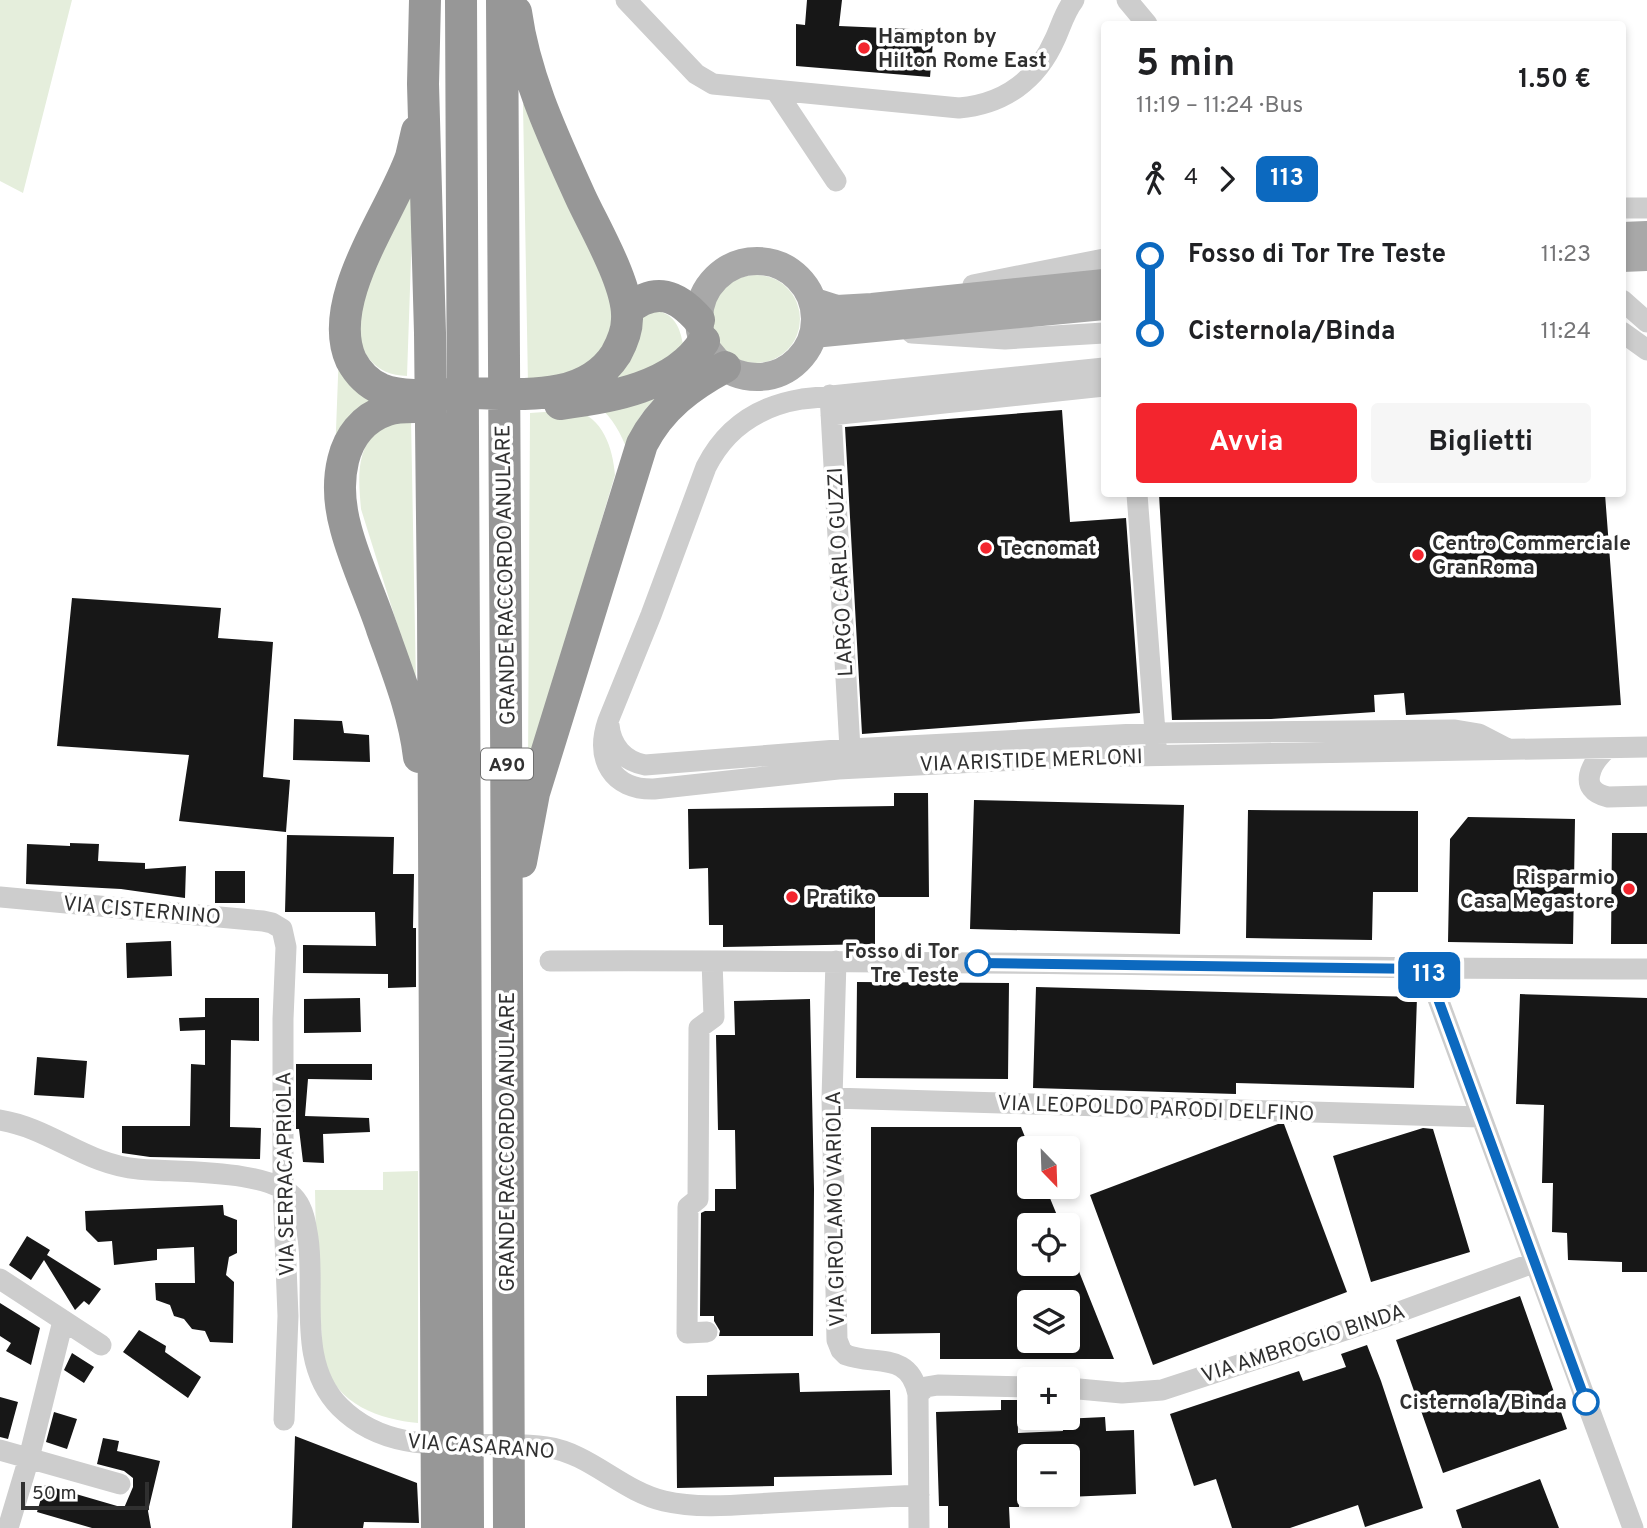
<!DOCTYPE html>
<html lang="it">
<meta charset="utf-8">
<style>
:root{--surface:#fff;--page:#f6f6f6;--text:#202124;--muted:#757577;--accent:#f3252e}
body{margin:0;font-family:Overpass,sans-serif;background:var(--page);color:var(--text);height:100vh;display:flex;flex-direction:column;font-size:26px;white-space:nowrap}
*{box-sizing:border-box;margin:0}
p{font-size:23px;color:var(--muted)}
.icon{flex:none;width:38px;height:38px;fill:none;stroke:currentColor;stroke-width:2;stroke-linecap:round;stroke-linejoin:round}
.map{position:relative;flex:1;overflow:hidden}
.side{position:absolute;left:1101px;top:21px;width:525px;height:476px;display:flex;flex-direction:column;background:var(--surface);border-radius:7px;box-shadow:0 4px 10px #0003}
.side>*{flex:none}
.badge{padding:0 14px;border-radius:10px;font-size:24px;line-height:46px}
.needle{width:46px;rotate:157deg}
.tools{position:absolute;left:1017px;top:1136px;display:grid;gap:14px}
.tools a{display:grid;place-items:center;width:63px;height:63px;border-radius:7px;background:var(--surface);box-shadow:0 4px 10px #0003;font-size:35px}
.scale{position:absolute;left:21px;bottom:18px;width:128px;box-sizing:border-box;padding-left:7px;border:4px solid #303030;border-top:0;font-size:19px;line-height:24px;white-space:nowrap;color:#303030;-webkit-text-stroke:5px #fff;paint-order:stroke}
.map>.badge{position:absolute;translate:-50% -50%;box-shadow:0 0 0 4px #fff}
.legs{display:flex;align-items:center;gap:10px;height:77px;padding:0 35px;font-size:23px}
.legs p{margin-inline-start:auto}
.head{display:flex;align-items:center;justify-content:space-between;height:119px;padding:0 35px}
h1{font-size:38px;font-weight:700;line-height:52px}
.action{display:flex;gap:14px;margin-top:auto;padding:14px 35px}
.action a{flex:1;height:80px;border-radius:7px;background:var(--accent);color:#fff;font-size:28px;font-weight:700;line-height:80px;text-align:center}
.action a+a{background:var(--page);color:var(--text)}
ul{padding:0 35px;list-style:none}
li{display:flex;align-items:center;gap:24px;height:77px;font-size:26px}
li i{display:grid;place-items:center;width:10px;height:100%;margin:0 9px;background:currentColor}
li i::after{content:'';width:18px;height:18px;margin:-9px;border:5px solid;border-radius:50%;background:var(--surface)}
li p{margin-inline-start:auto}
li:first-child i{background:linear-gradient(#0000 50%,currentColor 0)}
li:last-child i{background:linear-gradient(currentColor 50%,#0000 0)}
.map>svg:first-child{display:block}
</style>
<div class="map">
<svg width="1647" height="1528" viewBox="0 0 1647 1528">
<rect width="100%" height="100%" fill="#fff"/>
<path fill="#e5eedc" d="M0,0H72L23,193L0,181Z
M530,101L619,320L592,368L528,385L523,104Z
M414,172L407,376C368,375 353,343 361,308C365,287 377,266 384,247C394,222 404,197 414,172Z
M712 319a44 44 0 1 1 88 0a44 44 0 1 1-88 0Z
M658,311C675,315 680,328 683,344L675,360L611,384L643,315Z
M339,350L378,398L335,457Z
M672,382C650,403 631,420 628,451C620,433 614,419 598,406Z
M573,410C603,416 613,449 615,475L528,767L530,413Z
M398,419H411L416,685L361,509C359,485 355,452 375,434C381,428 391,424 398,419Z
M418,1171V1423C381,1420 335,1404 325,1362C321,1351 322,1337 321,1325C316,1280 316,1235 315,1190H383V1172Z"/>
<path fill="#171717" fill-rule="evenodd" d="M807,0H842L839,26L934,30L930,77L796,66V24L805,25Z
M1062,410L1070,522L1126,518L1140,713L862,734L845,427Z
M1159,494H1605L1621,705L1406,715L1404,693L1374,695L1375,712L1271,719L1172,720Z
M72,598L221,608L218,638L273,642L263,777L290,780L286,832L179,821L189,755L57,746Z
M294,719L342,721L344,733L369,735L370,762L293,760Z
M894,793H928L929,897H875V944L723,947V925H709L708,868L689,869L688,809L894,806Z
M974,800L1184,805L1180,934L970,929Z
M1248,810L1418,811V892H1373L1372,940L1246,938Z
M1468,817L1575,819L1573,944L1448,942L1450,839Z
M1612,833H1647V944H1611Z
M287,835L394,837L393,874H414L413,928H416V987L388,988V974L303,973V945L376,946L375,912H285Z
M70,843L99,844L98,861L145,863V869L186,866L185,898L121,889L26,884L27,844L70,846Z
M215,871H245V903H215Z
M171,941L172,976L127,978L126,943Z
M857,982L1009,983L1008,1079L856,1078Z
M1036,987L1417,997L1414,1088L1236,1083V1094L1033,1088Z
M1520,994L1647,998V1272H1622V1262L1568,1260L1567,1233L1552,1232L1553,1183H1542L1544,1105L1516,1104Z
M205,998H259V1041L231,1040L230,1127L261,1128L260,1159L150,1157L122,1153V1126H190L191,1064L205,1065V1030L180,1031L179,1018L205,1017Z
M360,998L361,1032L304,1033V999Z
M810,999L814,1189L813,1336H719L720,1331L714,1321V1316H700L701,1213L705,1211H715V1189H736L735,1130H718L716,1035H735L734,1001Z
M37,1057L87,1061L84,1098L34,1095Z
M296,1064H372V1080L308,1079L305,1116L369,1118L370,1132L323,1134L324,1163L303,1162L299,1129H296Z
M1278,1124H1284L1347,1292L1153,1365L1090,1195Z
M871,1127H1021L1029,1147V1186H1045L1061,1225H1029V1264H1076L1114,1359H940V1333L871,1334ZM1029,1302H1068V1340H1029Z
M1423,1128L1433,1129L1470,1252L1371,1282L1333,1156Z
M223,1205L224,1215L237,1220V1253L229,1257L226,1275L234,1282L233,1343L210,1342L205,1331L192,1329L184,1319L174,1316L170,1305L156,1300L155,1283H195L194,1247L157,1249V1260L114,1265L112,1241L98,1242L86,1230L85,1211Z
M27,1236L50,1250L47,1255L101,1289L89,1305L84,1301L75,1310L44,1260L31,1280L9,1265Z
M1520,1296L1567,1429L1443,1473L1396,1340Z
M0,1303L40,1328L31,1365L6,1351L11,1343L0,1336Z
M139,1330L166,1346L165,1352L201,1377L188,1398L123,1352Z
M1367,1345L1381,1381L1423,1508L1365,1527L1358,1505L1290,1528H1232L1216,1479L1194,1486L1170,1414L1299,1371L1303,1381L1346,1367L1341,1354Z
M72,1353L94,1367L84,1383L64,1370Z
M799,1373L800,1392L890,1390L892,1475L774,1477V1486L677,1488L676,1396H707V1375Z
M0,1397L18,1402L8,1439L0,1437Z
M1001,1400H1017L1018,1433L1063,1431L1062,1419L1105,1417L1106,1431L1134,1430L1136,1494L1068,1497V1456H1018L1019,1507H1009L1010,1528H948V1506H939L936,1412L1001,1410Z
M54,1412L77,1419L67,1449L46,1442Z
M295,1436L417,1483L419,1523L364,1522L363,1528H292Z
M103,1438L119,1441L117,1451L160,1461L148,1511L151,1528H92L37,1512L45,1485L124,1508L133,1487V1478L124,1471L97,1464Z
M1540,1479L1559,1528H1462L1456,1510Z"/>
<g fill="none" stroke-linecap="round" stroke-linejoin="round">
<path stroke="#cdcdcd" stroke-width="21" d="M626,0L696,74L713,84L959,108C1004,104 1037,80 1055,39C1061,26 1065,11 1074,0
M1127,0L1147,24
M776,91L836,181
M1622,208H1647
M973,285L1104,259
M1622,300L1647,322
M1622,332L1647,350
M912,333L1005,339L1104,333
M1104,368L802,399C759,406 726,427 706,467L651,615L608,721C595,759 612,790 654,789L838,769L1077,757L1647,747
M830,395L850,749
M831,415L1104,386
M1137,494L1156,745
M609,725C611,746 624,761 645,765L850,749L1155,733L1455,730L1479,734L1508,749
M1608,748C1591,762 1576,790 1608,797L1647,796
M0,897L263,921L272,923L282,929L286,947L283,1019V1189L288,1316L284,1420
M550,961C916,959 1281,969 1647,969
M836,961L832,1098L837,1340L841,1350L846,1355C876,1366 909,1351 918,1394L919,1528
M1427,969L1633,1528
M832,1098L1480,1117
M0,1120C50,1128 87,1165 138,1169C175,1173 273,1168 296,1200C304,1210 306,1226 308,1238C316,1292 296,1363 340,1407C396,1463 476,1437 546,1447C590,1453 621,1491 664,1501C699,1509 736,1505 771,1503C820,1500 870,1498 919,1495
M0,1279L101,1345
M707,1332L687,1333L688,1207L698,1199L699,1028L714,1017L712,961
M1068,1388L1122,1393L1162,1390L1388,1316L1533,1263
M918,1394L926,1387L938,1385L1029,1387
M0,1450L120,1484
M8,1528L29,1458L63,1321"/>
<path stroke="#a8a8a8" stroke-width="28" d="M1622,236L1647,235
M1622,258L1647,257
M699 319a58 58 0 1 1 116 0a58 58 0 1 1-116 0Z
M812,301L837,309L872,307L1104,283
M813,334L1104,306"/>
<path stroke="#979797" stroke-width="32" d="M425,0L423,84L430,333L433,609L437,1528
M461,0L468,1528
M502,0C503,509 510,1019 509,1528
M417,131C415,140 413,148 411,157C392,212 324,300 351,360C358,373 367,383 381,389C406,399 438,394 465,393C516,393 584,404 616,354C622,343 627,331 627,319C629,285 594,227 580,196C553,136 525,77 516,12
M627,310C656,286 677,295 699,320
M560,404C609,398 676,387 704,341
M419,757C414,713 397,671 382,629C371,596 355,563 346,529C334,486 337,427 387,410C398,406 412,407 424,407
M521,862L534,793L642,444C661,407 690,386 725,367"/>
</g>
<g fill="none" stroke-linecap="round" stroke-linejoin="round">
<defs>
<path id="line-1" d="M978,963L1427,969L1586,1402"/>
</defs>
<use href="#line-1" stroke="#fff" stroke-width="16"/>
<use href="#line-1" stroke="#0c69bf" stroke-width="10"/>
</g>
<g fill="#f3252e" stroke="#fff" stroke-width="2.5">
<circle cx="864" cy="48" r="7"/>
<circle cx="986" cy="548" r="7"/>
<circle cx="1418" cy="555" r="7"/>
<circle cx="1629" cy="889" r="7"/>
<circle cx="792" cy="897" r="7"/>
</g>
<g fill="#fff" stroke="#0c69bf" stroke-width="3.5">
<circle cx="978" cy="963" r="12"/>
<circle cx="1586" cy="1402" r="12"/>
</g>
<g text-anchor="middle" stroke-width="7" stroke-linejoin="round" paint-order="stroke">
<rect fill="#fff" stroke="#6e6e6e" stroke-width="2" x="481" y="748.5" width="52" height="31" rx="5"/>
<g font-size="19" font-weight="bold" fill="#303030">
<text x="507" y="771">A90</text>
</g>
<g font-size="21" font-weight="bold" fill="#303030" stroke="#fff" text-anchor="start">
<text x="878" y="43">Hampton by<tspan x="878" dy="24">Hilton Rome East</tspan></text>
<text x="1432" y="550">Centro Commerciale<tspan x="1432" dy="24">GranRoma</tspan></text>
<text x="1000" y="555">Tecnomat</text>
<text x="1615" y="884" text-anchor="end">Risparmio<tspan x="1615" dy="24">Casa Megastore</tspan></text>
<text x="806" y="904">Pratiko</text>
</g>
<g font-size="21" fill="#303030" stroke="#fff">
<text transform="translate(840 572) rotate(-93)" y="7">LARGO CARLO GUZZI</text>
<text transform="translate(505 575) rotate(-91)" y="7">GRANDE RACCORDO ANULARE</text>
<text transform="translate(1031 760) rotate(-2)" y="7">VIA ARISTIDE MERLONI</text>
<text transform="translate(142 910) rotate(5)" y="7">VIA CISTERNINO</text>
<text transform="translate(1156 1108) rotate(2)" y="7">VIA LEOPOLDO PARODI DELFINO</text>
<text transform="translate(507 1142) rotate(-90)" y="7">GRANDE RACCORDO ANULARE</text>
<text transform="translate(285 1174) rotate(-91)" y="7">VIA SERRACAPRIOLA</text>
<text transform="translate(835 1209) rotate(-91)" y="7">VIA GIROLAMO VARIOLA</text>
<text transform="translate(1303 1343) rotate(-18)" y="7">VIA AMBROGIO BINDA</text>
<text transform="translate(481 1446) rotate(4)" y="7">VIA CASARANO</text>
</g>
<g font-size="21" font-weight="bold" fill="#303030" stroke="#fff" text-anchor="end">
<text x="959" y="958">Fosso di Tor<tspan x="959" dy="24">Tre Teste</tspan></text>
<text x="1567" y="1409">Cisternola/Binda</text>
</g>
</g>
</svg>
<div class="tools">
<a><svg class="needle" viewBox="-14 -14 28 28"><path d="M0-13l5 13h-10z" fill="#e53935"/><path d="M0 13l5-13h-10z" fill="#757577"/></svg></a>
<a><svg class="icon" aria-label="locate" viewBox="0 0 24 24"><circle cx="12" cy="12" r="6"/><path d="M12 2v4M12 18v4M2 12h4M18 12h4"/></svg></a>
<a><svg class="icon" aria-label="layers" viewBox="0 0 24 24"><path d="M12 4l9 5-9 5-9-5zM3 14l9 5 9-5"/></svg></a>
<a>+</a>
<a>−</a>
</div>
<div class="scale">50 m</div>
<b class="badge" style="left:1429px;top:975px;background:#0c69bf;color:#fff">113</b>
<section class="side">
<div class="head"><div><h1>5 min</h1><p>11:19 – 11:24 · Bus</p></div><b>1.50 €</b></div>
<div class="legs"><svg class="icon" aria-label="walk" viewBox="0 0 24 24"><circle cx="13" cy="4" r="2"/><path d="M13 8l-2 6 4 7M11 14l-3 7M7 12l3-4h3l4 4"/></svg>4<svg class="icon" aria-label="forward" viewBox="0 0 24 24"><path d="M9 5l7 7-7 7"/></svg><b class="badge" style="background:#0c69bf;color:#fff">113</b></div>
<ul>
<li><i style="color:#0c69bf"></i><b>Fosso di Tor Tre Teste</b><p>11:23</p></li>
<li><i style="color:#0c69bf"></i><b>Cisternola/Binda</b><p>11:24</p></li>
</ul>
<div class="action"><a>Avvia</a><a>Biglietti</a></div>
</section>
</div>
